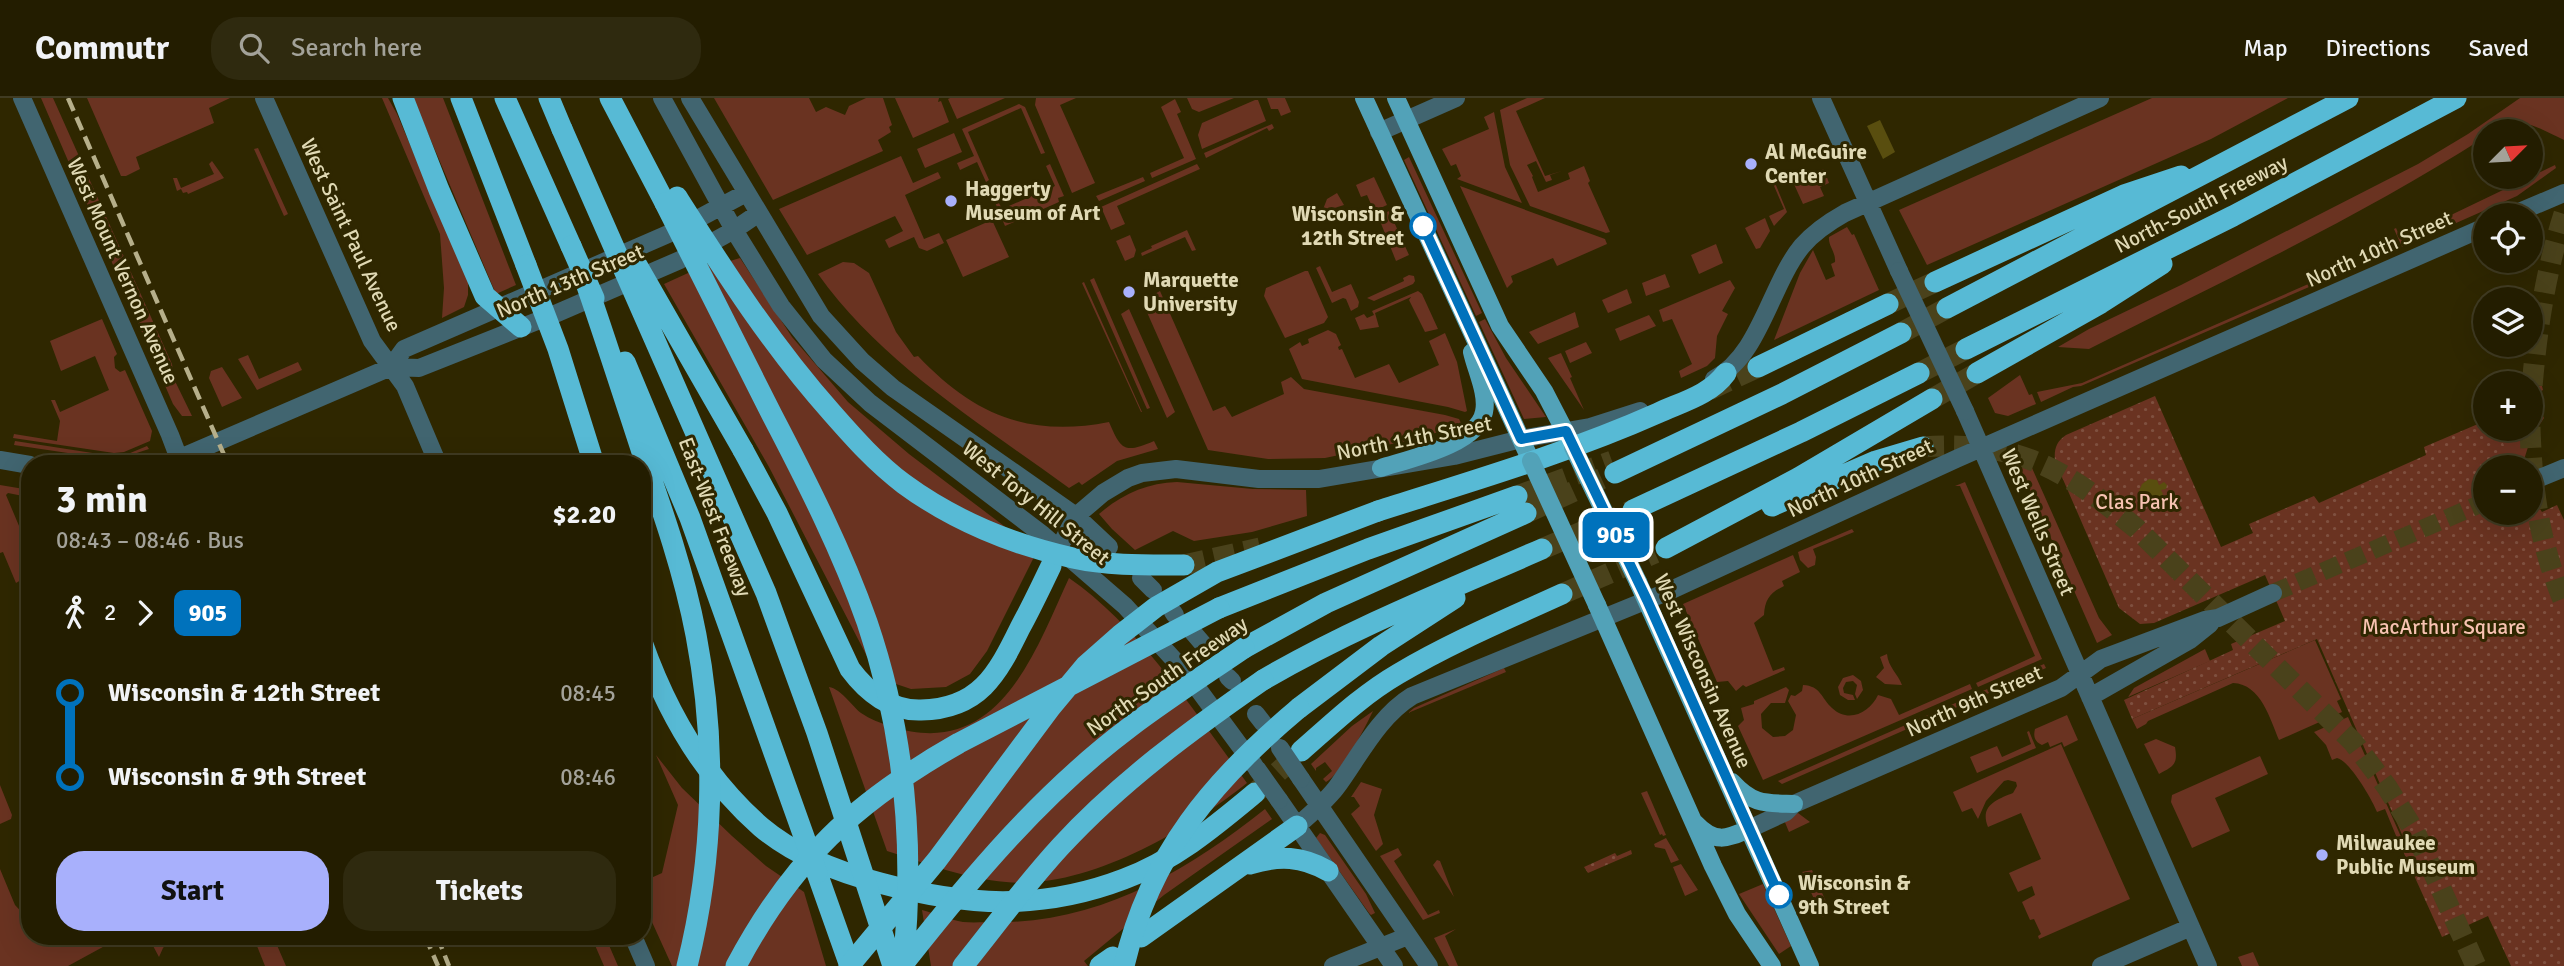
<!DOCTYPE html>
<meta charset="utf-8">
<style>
:root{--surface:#231d00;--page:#2f2a0f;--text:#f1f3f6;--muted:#a3a299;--line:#403b22;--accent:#a8b0fc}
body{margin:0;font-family:Signika,sans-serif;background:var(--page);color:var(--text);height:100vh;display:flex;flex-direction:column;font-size:26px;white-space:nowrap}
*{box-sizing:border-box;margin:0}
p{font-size:23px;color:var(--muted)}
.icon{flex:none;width:38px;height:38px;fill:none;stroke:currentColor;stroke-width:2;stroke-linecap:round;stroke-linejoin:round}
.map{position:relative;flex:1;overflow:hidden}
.drawer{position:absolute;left:21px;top:357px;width:630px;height:490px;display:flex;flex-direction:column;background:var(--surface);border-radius:28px;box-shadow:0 7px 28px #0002,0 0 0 2px var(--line)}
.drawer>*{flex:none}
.badge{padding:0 14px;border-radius:10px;font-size:24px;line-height:46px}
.needle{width:46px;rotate:66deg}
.buttons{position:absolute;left:2473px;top:21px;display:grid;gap:14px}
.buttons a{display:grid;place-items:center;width:70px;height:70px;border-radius:50%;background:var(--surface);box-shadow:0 7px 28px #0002,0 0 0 2px var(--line);font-size:35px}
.map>.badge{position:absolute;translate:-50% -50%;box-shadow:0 0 0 4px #fff}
.legs{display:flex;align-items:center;gap:10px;height:77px;padding:0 35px;font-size:23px}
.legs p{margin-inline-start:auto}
.headline{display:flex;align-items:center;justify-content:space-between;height:119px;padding:0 35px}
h1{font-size:38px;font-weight:700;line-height:52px}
.button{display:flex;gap:14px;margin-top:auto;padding:14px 35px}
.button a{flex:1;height:80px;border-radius:28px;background:var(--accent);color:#111;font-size:28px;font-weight:700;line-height:80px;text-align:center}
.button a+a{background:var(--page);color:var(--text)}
ul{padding:0 35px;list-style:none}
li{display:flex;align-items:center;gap:24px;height:84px;font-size:26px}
li i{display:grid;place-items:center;width:10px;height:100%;margin:0 9px;background:currentColor}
li i::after{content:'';width:18px;height:18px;margin:-9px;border:5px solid;border-radius:50%;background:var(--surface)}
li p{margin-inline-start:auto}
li:first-child i{background:linear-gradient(#0000 50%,currentColor 0)}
li:last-child i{background:linear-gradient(currentColor 50%,#0000 0)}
header{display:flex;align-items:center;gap:42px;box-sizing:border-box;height:98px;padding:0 35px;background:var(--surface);border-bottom:2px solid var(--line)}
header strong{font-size:33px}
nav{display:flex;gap:38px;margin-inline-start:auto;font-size:24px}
.search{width:490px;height:63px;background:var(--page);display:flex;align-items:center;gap:18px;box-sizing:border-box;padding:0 24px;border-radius:28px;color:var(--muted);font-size:26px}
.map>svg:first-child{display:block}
</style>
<header>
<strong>Commutr</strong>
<div class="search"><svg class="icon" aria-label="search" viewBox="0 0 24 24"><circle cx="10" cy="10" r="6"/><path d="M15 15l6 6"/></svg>Search here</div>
<nav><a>Map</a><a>Directions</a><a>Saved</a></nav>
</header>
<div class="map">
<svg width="2564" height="868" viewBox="0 0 2564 868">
<defs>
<pattern id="park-dots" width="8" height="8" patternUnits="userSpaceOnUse" patternTransform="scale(1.75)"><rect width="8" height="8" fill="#6a3321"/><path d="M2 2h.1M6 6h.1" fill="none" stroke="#7f503f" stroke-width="1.8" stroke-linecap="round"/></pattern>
</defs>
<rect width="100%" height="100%" fill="#2f2700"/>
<path fill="#6a3321" d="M41,0H53L172,266L174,281L192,318H182L173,306Z
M87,0H230L209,10L214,25L136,59L140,71L126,78H121Z
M382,0H388L397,16L468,183V197L464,209L442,220L444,190L440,136Z
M413,0H443L516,187L496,196Z
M714,0H809L816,14L826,9L845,17L849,8L866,0H883L892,27L889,29L891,34L878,42L883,53L773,102Z
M895,0H939L938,4L941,3L949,24L913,40Z
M950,0H1005L957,21L948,1Z
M1036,0H1076L1060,7L1095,85L1072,95L1035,7Z
M1187,0H1234L1199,14L1192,11Z
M1267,0H1285L1291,14L1281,18L1278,11H1271Z
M1527,0H1545L1516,13L1545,78L1562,73L1550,77L1552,82L1546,84L1536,63L1527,67L1533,78L1532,79L1538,94L1570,81L1568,75L1584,68L1590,83L1588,85L1610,134L1606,135L1530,108L1510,67L1500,12Z
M2152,0H2288L2211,41L1927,167L1899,112Z
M2520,0H2564V42C2549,35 2528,22 2511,25C2501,26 2496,33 2485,33V39C2359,120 2222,183 2089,251L2058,249L2089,231L2181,187L2418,66L2468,36Z
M1175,1L1181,14L1177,16L1196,61L1152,80L1150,75L1184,60L1161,9Z
M1255,2H1258L1266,23L1202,51L1198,37L1202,25Z
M1019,6L1025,9L1045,55L1041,56L1021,10L968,34L989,82L986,84L977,64L960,72L957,65L974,58L962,31Z
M1494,14L1505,69L1522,105L1457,81L1461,78L1456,66L1451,68L1442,51L1489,31L1484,19Z
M1272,26L1274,30L1269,33L1267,30L1206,60L1204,55Z
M954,35L962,54L925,70L917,51Z
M258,50L288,116L284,118L254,51Z
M901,58L913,85L938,74L941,80L905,97L924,141L939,135L944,145L927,153L919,150L914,139L889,150L885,142L903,133L895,118L807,157L779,111Z
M1409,59L1482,215L1476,218L1404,62Z
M212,63L224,80L188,96L187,94L183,95L181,91L177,93L173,80H177L181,90L214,76L209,66Z
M1050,66L1064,98L1058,100L1059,104L1005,128L989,90L991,89L1002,111L1055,88L1046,68Z
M1197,66L1200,71L1117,108L1125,126L1111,132L1101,109Z
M2555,67L2556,70L2517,98L2402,149L2394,131L2396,130L2401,141Z
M1824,71L1829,85L1820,89L1824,98L1803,106L1793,84Z
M1143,79L1145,83L1099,103L1096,98Z
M1374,79L1387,107L1374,113L1367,97L1361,99L1356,87Z
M1773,80L1787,114L1774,128L1769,118L1784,111L1771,81Z
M1460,88L1605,141L1607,146L1557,168L1553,160L1511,178L1513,184L1507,190Z
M1337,95L1344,107L1322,114L1327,101Z
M1389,113L1409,157L1396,163L1380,123H1378L1376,119Z
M1765,120L1770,133L1760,150L1756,151L1745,130Z
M992,122L1009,159L963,179L946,142Z
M1847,129L1852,137L1854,136L1879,192L1774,242L1800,175L1813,152L1826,182L1835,178L1831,166L1835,164C1836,154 1828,148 1829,139Z
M1187,132L1196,152L1192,153L1185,139L1142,158L1141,155L1152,150L1151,148Z
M1130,137L1136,152L1134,159L1125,163L1116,143Z
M1716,146L1723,165L1699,176L1691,157Z
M721,160L730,163L740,160L792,239L848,304L909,356L1037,453L987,553L970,576L946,589L911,591L896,586L873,570L769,369L664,186Z
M843,164L854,165L869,175L896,234L914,259L918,258C973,316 1028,340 1109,324C1121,352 1124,356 1154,343L1158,351L1117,363L1082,387L1079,384L1069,390C980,325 882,266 818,176Z
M1320,168L1332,194L1351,186L1359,204L1358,209L1351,213L1346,201L1343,200L1332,205L1316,170Z
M2345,170L2346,173L2081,288L2073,289L2041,304L2037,294L2082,285Z
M1305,173H1308L1328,219L1324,225L1285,240L1264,198L1266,190Z
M1665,176L1670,189L1646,198L1642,185Z
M1409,177L1414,178L1415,183L1413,186L1374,203L1367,200L1404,183L1403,180Z
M1094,180L1150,310L1147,311L1090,182Z
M1730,182L1735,190L1722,213L1728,216L1717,238L1715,260L1707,268L1681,280L1679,273L1692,266L1672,221L1663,224L1659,212Z
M1084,184L1142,314H1141L1082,185Z
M1627,191L1632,205L1608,215L1602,202Z
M1160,193L1213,313L1225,308L1232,319L1284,296L1281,284L1291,279L1304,291L1445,317L1459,321L1461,325L1425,339L1325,360L1268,361L1208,352L1142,203Z
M1418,193L1422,196L1438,231L1425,234L1409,202L1411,199L1375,215L1379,229L1360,232L1355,220L1364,216L1367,220L1374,217L1372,213Z
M1129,211L1175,314L1167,320L1121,216Z
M1575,214L1579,229L1538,246L1529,234Z
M1649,217L1656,228L1620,243L1615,231Z
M102,221L117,256L114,259L115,270L120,274L125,272L152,333L150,343L124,354L114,355L13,340L14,336L57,343L60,323L51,302H55L60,314L109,292L95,258L61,273L50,243Z
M1485,221L1506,260L1546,319L1524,321L1479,224Z
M1328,232L1336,236L1341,247L1338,249L1339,252L1342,251L1355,280L1389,266L1399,285L1439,267L1429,243L1445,235L1457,264L1467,313L1465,314L1448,309L1302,281L1289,251L1300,244L1302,248L1309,245L1308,241Z
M1586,244L1592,255L1570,265L1565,253Z
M1561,255L1572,279L1570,280L1584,312L1548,260Z
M248,257L259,281L298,264L302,272L257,292L238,261Z
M222,269L242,300L222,309L209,280L211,273Z
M2020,277L2029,297L2032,296L2036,306L2008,318L1995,315L1988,300Z
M2531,288H2542L2543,292L2533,298L2544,320L2534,335L2536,337L2528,349L2523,365L2513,369H2485L2469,341L2492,331H2530Z
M15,343L112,358H123L147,348L149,351L115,362L14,347Z
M2031,354L2032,370L2099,520L2112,537L2097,545L2018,365L2022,358Z
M1177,384L1253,391L1306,392L1307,418L1252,434L1194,443L1173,433L1135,452L1112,431L1099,416C1122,396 1147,385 1177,384Z
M1965,384L2042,561L1978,589L1976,585L2035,558L1960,388H1955Z
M0,387L24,391L23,398L8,395L6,397L30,454V502L21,482L16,485L3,454L0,455Z
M1852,431L1854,434L1813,451L1816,459L1815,467L1808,470L1800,462L1798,454Z
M1793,457L1800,474L1782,483L1784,488C1770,495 1765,501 1764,517L1754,525L1773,573L1784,569L1785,572L1746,589L1743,587L1736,593L1728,583L1717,584L1683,506Z
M1069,480C1141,530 1195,615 1247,685C1187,733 1085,792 1006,784C966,781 925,765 887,753L829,589C841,591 851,607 861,615C870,621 880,625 890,628C998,664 1034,556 1069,480Z
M2315,542L2341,601L2337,603L2342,614L2279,642C2270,621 2261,586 2233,585L2148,623L2146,626L2137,631L2132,621Z
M2205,551L2210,563L2128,599L2134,590Z
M1887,556C1888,569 1898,576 1902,587L1885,586L1876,579L1884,570L1880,559Z
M2044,566L2046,570L1782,686L1778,683Z
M1504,570L1506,574L1408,615L1414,610Z
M1853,577L1861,583L1863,592L1857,601L1855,596L1857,587L1853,583L1846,584L1843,590L1844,595L1853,597L1855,602H1848L1840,597L1838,589L1843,580Z
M1970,586L1972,591L1763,682L1738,628L1744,622L1741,610L1754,606V603L1786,589L1789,592L1785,605H1771L1761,616L1762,630L1773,639L1785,638L1793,632L1796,617L1788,603L1791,597L1795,598L1802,593L1803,587C1821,588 1821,600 1832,610C1849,626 1870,614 1878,597L1891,601L1899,617Z
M1373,613C1363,633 1344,673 1326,684L1323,681L1332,673L1325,664L1316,670V673L1311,666L1352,628Z
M2067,617L2078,642L2064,649L2062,644L2050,649L2048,644L2042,647C2035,644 2033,639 2035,631Z
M2348,619L2402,741L2399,745L2385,711L2377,714C2372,701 2349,662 2337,660L2332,662L2326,647L2314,634Z
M2029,633L2036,650L1977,675L1970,659L1997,648L2002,659L2031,646L2027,634Z
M2156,641L2175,649C2178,666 2174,668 2159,676L2144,646Z
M2061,646L2130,801L2039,841L2038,838L2041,836L2034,821L2030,822L2022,804L2035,797L2032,788L2018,794L2009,775L2041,761L2021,715L1988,729C1979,707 1998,701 2013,695L2017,688L2016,684L2008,682L2004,683L1986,703L1978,721L1972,710L1962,714L1953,694Z
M656,657L682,690L732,738L766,768L804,794L826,868H672L642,802V784L662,775L678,707Z
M2260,658L2268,676L2215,700L2230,733L2192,750L2171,704L2172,697Z
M1361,684L1382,691L1374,717L1383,746L1376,753L1351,716L1360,708L1354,699H1351Z
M0,687L12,717L11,721L0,726Z
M1647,693L1666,737L1663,738L1662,736L1660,737L1641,695Z
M1265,711L1272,721L1164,797L1084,863L1088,868H931L922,812C936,816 950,822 963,824C974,825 985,824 995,824C1098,826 1187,773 1265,711Z
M1798,715L1810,724L1789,734L1784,722Z
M1320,735L1325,737L1366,796L1375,815L1371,817L1369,815L1316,740Z
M1666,740L1679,762L1671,765L1665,751L1655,749L1654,746Z
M1398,750L1402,757L1394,763L1428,817L1439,812L1440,815L1423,822L1380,758Z
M1437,762L1440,763L1454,799L1433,767Z
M1681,766L1698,792L1685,798L1673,769Z
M0,771L15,807L30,823V838H123L68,868H0Z
M1812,772L1831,815L1822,819L1802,774Z
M1763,786L1791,848L1779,856L1739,796Z
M1456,831L1445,838L1458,868H1449L1434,840Z
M158,838H173L163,850L159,859L152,846Z
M253,838H273L286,868H265Z
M591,838H605L618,868H604Z
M2253,854L2259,868H2242L2238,859Z"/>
<path fill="url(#park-dots)" d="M2155,298L2221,449L2253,435L2249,426L2314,398L2319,405L2426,357L2424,349L2485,323V331H2491L2494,337L2500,338L2513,369H2485V415H2530L2531,408L2533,414L2540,411L2542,414L2557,407L2564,422V868H2511L2488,818L2442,839L2402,751L2407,748L2317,541L2132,621L2124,602L2233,552L2231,546L2285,523L2265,477L2154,525L2140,526L2119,510L2055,363C2054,351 2056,344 2066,337Z
M1631,752L1632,756L1588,775L1584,769L1615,755L1617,758Z"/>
<path fill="#594e0f" d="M1880,22L1895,54L1883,61L1867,28Z
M2149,381L2157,382L2159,387L2164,384L2167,387L2166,391L2161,392L2163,396L2158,403L2151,405L2142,401L2139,393L2142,386Z"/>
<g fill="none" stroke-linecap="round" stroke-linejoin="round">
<path stroke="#4a421b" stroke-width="18" stroke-dasharray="18 9" stroke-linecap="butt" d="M2273,495L2485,404"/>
<path stroke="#4a421b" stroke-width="21" stroke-dasharray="21 10" stroke-linecap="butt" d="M1888,206L1935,184
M1901,235L1947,210
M1919,275L1966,251
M1709,292L1758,269
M1932,301L1977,275
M2530,318C2534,250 2543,181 2564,116
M2530,329C2532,393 2539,444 2564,504
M1923,349C2019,342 2066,372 2137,431L2353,644L2387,689L2415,734L2476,868
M1517,398L1612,363
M1526,415L1603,380
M1542,451L1633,412
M1184,467L1260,450
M1562,496L1655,455
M1255,695L1301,653"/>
<path stroke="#416570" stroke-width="18" d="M22,0L170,337L181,366
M264,0L372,243L405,288L438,366
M662,0L734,132L781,208L824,262L870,305L1043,437L1125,508L1187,576L1254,667
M690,0L821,218L862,263L893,290L1076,418L1109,449
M1821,0L1899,173
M1379,34L1456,0
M2512,117L2564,95
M391,269L404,251L675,133L746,95
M1714,281C1760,258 1770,187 1802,148C1814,134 1829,124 1845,115L2100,0
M1965,313L2208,868
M0,362L30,367
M166,366L391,269L419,270L555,216L680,162L734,132L759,115
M2530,384L2564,370
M1064,441L1076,418L1103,395L1128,380L1142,375L1176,371L1259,381H1319L1454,358L1521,341L1590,329L1640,313
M1141,480L1153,492
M1173,514L1175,517
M1191,532L1203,546
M1228,579L1232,583
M2090,599L2190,542L2210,526
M1256,616L1263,625
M1301,681L1429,868
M1279,702L1394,868
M1297,728C1311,716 1325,704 1336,690C1359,659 1378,619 1412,598L1667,494L1956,361L2485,129
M1749,731L1786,714L1794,706L2061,590L2101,561L2205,522L2218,520L2273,495
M633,838L646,868
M1333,868L1408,838
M2101,868L2191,829"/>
<path stroke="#52a2b8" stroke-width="18" d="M1364,0L1531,363
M1396,0L1500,228L1544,293L1573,349
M1381,370C1409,361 1478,346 1484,314C1488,296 1476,272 1472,254
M1638,484L1810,868
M1597,507L1713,768L1737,816L1772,868
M1732,684C1753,707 1765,705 1794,706
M1695,725C1715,746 1726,741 1749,731"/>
<path stroke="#57bad5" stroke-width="21" d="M403,0L439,92L485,198L521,229
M461,0L526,167
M505,0L571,148
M549,0L562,31
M610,0L665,105
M1935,184L2124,97L2181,78
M1947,210L2348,0
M1966,251L2233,118L2456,0
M1758,269L1888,206
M1977,275L2101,205L2162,166
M743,352L777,415L850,571C867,594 891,613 921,612C979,611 997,577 1020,530C1031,510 1041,489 1051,468
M1615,375L1782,296L1901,235
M1772,408L1876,363L1923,349
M1633,412L1801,334L1919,275
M1378,413C1472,383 1568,355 1658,315C1682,304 1710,297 1726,275
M1666,450L1798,380L1932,301
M1219,510L1368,451L1517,398
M642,544C667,615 704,679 761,729C794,757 838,774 880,785C965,808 1040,813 1124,781C1175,762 1214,729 1255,695
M1244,550L1326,505L1526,415
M1263,582C1352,530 1448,492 1542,451
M1299,610L1381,548L1455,500
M1301,653C1332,626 1362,597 1398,576C1450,545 1507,521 1562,496
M1250,766C1279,757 1302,758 1328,773
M817,775L850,868
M1141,839L1297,728
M1100,868L1113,859"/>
<path stroke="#b6af8a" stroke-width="4.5" stroke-dasharray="14 7" stroke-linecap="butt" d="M68,0L228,366
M425,838L438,868
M437,838L449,868"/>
<path stroke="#416570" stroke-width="18" d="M1899,173L1965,313
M1280,650L1301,681
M1257,671L1279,702"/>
<path stroke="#52a2b8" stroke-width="18" d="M1573,349L1638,484
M1531,363L1597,507"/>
<path stroke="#57bad5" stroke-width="21" d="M562,31L766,495L817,635L893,868
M677,99C725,174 772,248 832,315C854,340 876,365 904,386C953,422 1013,447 1073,460C1109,468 1148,467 1184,467
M665,105C701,176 736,247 772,317C807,384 842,453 867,524C905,635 915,752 903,868
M571,148L594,200
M634,162L743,352
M526,167L558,251L594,366
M587,188C606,243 624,299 642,354C663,414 684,474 696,537C717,646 714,761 687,868
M625,264L690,420L817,775
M904,865C971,780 1042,695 1130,629C1167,601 1206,576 1244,550
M736,868C792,762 855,704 959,645L1219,510
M849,868L937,762L1051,609L1086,567L1120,537L1156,509L1217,474L1378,413
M963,868C995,828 1026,786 1061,748C1120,684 1191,632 1263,582
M1124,868C1150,756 1213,682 1299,610"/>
</g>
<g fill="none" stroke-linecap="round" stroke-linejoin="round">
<defs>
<path id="line-1" d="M1423,128L1521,341L1566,333L1647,502L1779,797"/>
</defs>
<use href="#line-1" stroke="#fff" stroke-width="16"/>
<use href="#line-1" stroke="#0072bc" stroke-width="10"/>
</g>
<g fill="#a8b0fc" stroke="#2f2700" stroke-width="2.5">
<circle cx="1751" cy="66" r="7"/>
<circle cx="951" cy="103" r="7"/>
<circle cx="1129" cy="194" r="7"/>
<circle cx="2322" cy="757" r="7"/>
</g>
<g fill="#fff" stroke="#0072bc" stroke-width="3.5">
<circle cx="1423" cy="128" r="12"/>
<circle cx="1779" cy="797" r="12"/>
</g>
<g text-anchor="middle" stroke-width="6" stroke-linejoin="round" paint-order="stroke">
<g font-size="21" font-weight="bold" fill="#e0d9b4" stroke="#2f2700" text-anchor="start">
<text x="1765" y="61">Al McGuire<tspan x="1765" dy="24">Center</tspan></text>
<text x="965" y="98">Haggerty<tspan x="965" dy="24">Museum of Art</tspan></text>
<text x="1143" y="189">Marquette<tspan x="1143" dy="24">University</tspan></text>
<text x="2336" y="752">Milwaukee<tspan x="2336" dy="24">Public Museum</tspan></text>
</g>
<g font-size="21" fill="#e0d9b4" stroke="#2f2700">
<text transform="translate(2201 106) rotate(-27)" y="7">North-South Freeway</text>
<text transform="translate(351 137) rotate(65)" y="7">West Saint Paul Avenue</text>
<text transform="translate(2379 151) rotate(-24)" y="7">North 10th Street</text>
<text transform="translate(123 173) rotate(66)" y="7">West Mount Vernon Avenue</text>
<text transform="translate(570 183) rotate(-23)" y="7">North 13th Street</text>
<text transform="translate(1414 340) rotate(-11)" y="7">North 11th Street</text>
<text transform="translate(1860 380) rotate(-25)" y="7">North 10th Street</text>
<text transform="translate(1036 405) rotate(39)" y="7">West Tory Hill Street</text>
<text transform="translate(715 419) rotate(69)" y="7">East-West Freeway</text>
<text transform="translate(2038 424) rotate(67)" y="7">West Wells Street</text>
<text transform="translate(1703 573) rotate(66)" y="7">West Wisconsin Avenue</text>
<text transform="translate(1167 578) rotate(-35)" y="7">North-South Freeway</text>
<text transform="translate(1974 603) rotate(-24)" y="7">North 9th Street</text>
</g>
<g font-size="21" font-weight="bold" fill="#e0d9b4" stroke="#2f2700" text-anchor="end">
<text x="1404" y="123">Wisconsin &amp;<tspan x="1404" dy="24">12th Street</tspan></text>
<text x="1798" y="792" text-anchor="start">Wisconsin &amp;<tspan x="1798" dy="24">9th Street</tspan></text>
</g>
<g font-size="21" fill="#f7c2b1" stroke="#2f2700">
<text x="2137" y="411">Clas Park</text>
<text x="2444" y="536">MacArthur Square</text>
</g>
</g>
</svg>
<div class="buttons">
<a><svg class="needle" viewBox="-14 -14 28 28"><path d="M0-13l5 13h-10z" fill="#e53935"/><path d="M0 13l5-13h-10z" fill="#a3a299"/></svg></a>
<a><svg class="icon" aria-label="locate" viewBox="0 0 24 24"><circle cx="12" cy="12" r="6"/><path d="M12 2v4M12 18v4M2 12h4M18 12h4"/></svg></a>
<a><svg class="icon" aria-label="layers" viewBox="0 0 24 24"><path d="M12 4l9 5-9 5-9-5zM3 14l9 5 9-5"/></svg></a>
<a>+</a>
<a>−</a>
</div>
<b class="badge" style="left:1616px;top:437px;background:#0072bc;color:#fff">905</b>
<section class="drawer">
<div class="headline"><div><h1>3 min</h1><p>08:43 – 08:46 · Bus</p></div><b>$2.20</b></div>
<div class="legs"><svg class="icon" aria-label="walk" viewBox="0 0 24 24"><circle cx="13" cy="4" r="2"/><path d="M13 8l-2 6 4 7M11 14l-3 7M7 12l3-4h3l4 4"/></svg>2<svg class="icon" aria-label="forward" viewBox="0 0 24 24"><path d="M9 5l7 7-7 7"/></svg><b class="badge" style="background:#0072bc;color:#fff">905</b></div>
<ul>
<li><i style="color:#0072bc"></i><b>Wisconsin &amp; 12th Street</b><p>08:45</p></li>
<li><i style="color:#0072bc"></i><b>Wisconsin &amp; 9th Street</b><p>08:46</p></li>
</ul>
<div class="button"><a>Start</a><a>Tickets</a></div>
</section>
</div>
